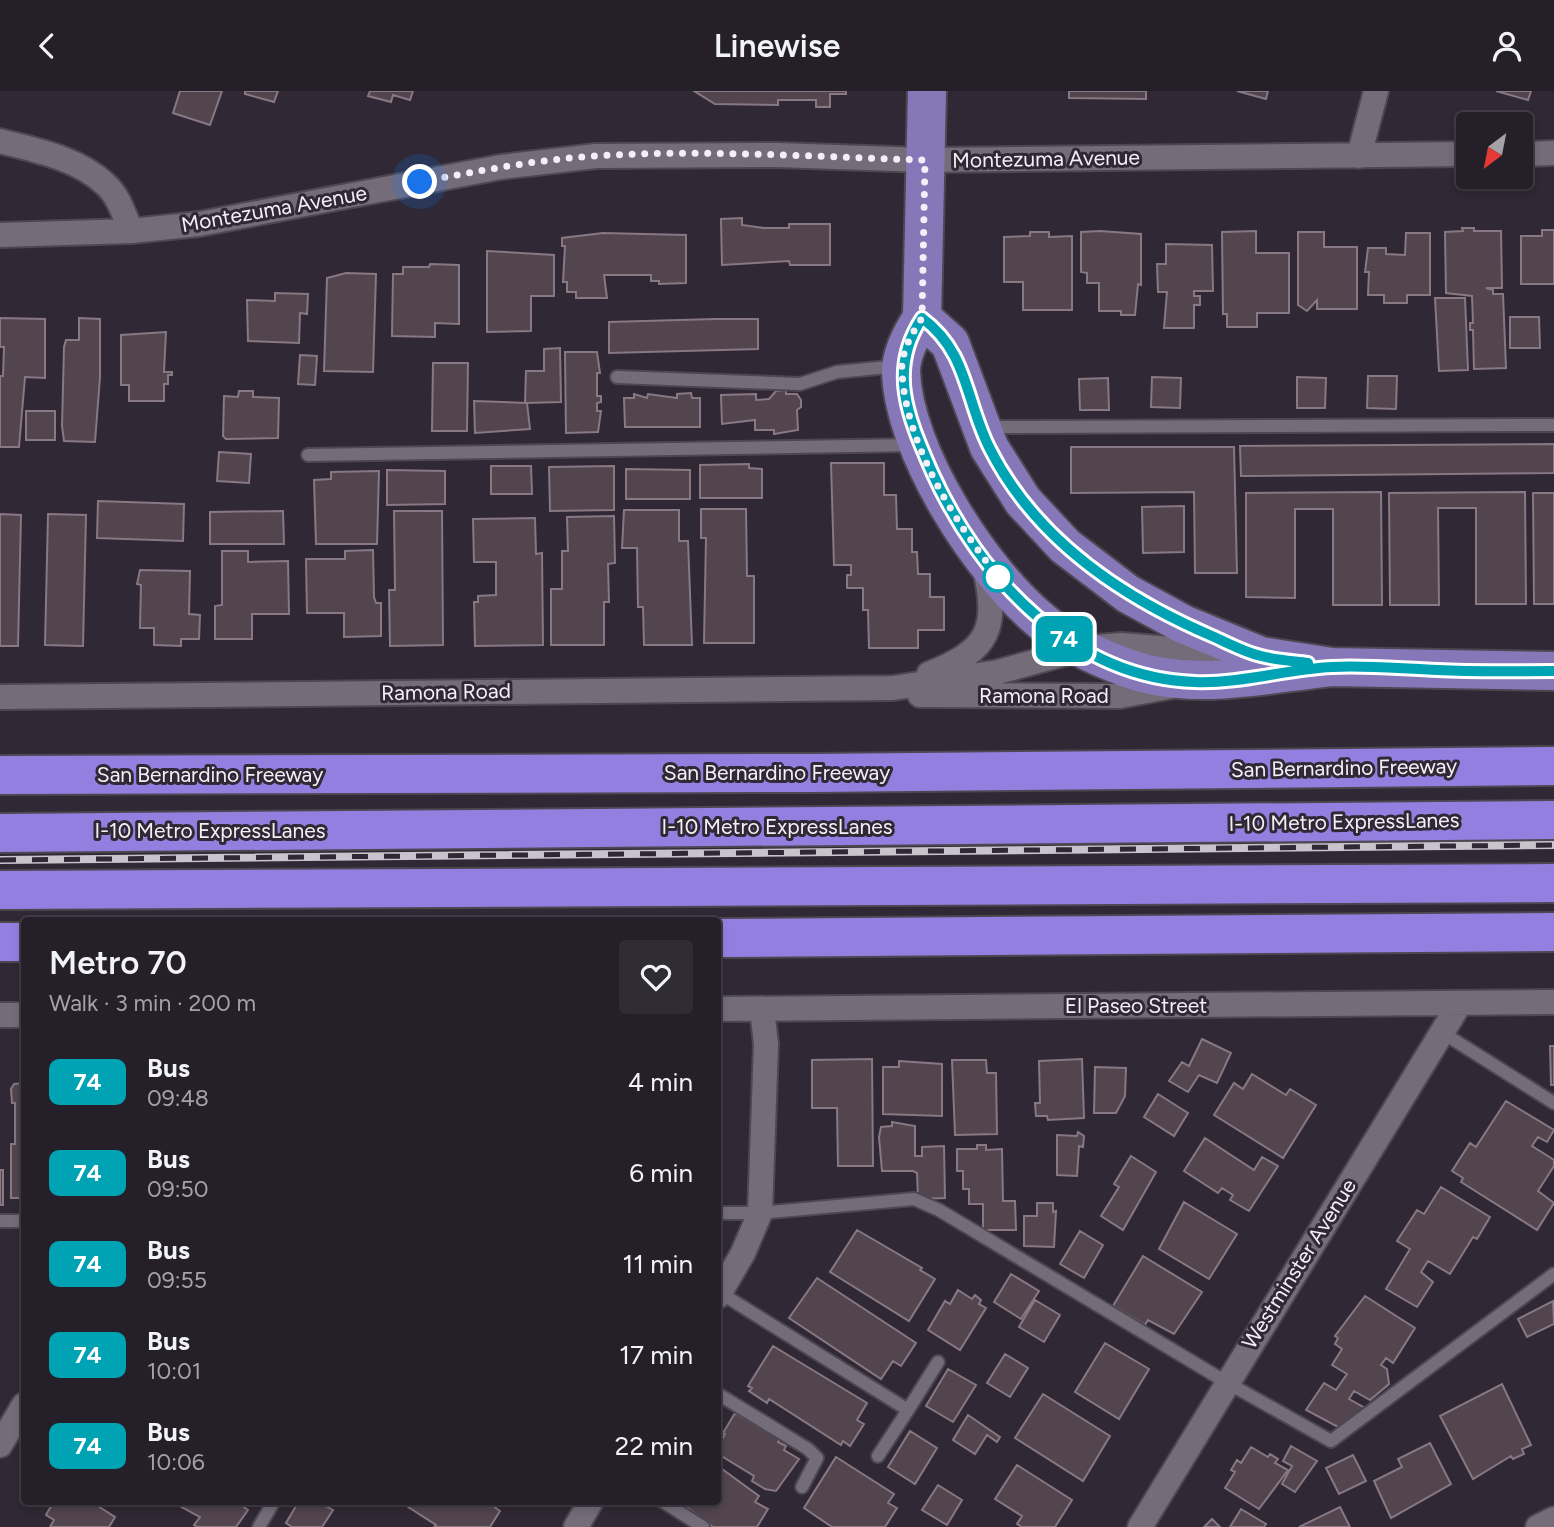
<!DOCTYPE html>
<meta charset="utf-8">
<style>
:root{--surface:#241f28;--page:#302c34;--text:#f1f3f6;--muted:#a3a2a8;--line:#413d45}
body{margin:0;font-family:Figtree,sans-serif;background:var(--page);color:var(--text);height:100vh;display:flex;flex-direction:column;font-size:26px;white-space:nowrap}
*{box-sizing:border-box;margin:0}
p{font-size:23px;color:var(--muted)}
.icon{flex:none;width:38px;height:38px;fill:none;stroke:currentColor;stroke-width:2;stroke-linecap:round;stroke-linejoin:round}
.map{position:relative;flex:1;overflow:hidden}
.sheet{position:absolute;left:21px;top:826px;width:700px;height:588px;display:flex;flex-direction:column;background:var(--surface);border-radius:7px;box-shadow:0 4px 10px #0003,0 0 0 2px var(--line)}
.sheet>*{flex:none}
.badge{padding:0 14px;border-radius:10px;font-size:24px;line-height:46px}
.needle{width:46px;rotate:212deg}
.controls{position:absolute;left:1456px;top:21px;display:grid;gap:14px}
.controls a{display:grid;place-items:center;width:77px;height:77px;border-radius:7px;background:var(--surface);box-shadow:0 4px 10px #0003,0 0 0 2px var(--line);font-size:35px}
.you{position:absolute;width:35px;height:35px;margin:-18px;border:5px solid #fff;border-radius:50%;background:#1a73e8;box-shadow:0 0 0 10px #1a73e833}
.map>.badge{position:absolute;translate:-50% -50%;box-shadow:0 0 0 4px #fff}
.round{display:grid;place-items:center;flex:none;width:74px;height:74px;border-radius:7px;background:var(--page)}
.overview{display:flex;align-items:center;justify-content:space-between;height:119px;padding:0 28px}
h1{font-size:33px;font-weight:600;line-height:52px}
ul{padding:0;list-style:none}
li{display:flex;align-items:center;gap:21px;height:91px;padding:0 28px}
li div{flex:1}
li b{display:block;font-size:26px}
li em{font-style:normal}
li .badge{min-width:77px;font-weight:700;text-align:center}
header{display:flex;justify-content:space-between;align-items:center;height:91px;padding:0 28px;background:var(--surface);font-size:32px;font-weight:600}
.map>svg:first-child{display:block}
</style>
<header><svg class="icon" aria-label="back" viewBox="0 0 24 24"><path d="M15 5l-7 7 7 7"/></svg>Linewise<svg class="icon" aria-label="person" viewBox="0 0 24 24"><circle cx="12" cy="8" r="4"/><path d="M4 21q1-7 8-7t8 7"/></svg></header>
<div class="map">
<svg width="1554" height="1436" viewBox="0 0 1554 1436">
<rect width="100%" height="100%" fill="#302935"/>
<path fill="#52454e" stroke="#877883" stroke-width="2" d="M180,0H222L210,34L173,22Z
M245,0H278L274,11L245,3Z
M370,0H413L410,9L393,4L391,11L368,5Z
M694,0H846V3H830V16H816V9H778V14L715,13Z
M1069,0H1146V8L1069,7Z
M1237,0H1268L1266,8Z
M1496,0H1531L1528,9Z
M742,127V134L764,137H789V133H830V174H790L789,170L722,174L721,128Z
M1462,137H1474V140H1501L1502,197H1486L1493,199V203H1503L1506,277L1474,278L1473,239H1470V232H1473L1472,205L1446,202L1445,141L1463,140Z
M1542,139H1554V193H1521V145H1542Z
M1100,140L1141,143V194L1138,193L1135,224H1121V220H1099V192H1087V182L1081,181V141Z
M1256,140V162H1289V222H1257V236H1227V223H1223L1222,141Z
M1030,141H1049V146L1072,145V219H1023V191H1004V146L1030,145Z
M1298,141H1324V156H1357V218H1317V209L1307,220L1298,214Z
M603,142L686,144V192L659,193V190H651V184H604L607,207H576V201H567V191H563L565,155H562V147Z
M1406,142H1430V204H1407V212H1384V204H1368L1369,181H1365L1368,157H1386V163L1405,164Z
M1166,153L1212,154L1213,200H1194V205H1200V214H1194V237H1164L1167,201H1158L1157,173H1166Z
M487,160L554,164V205H531V240L487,241Z
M430,173L459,174V233L435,232V246L392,245L393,183H403V176H429Z
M346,182L376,183L373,281L324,280L327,187Z
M275,202L308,203L307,223L300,222L299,252L248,250L247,209L275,210Z
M1435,207H1465L1468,279L1439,280Z
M1510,226H1539L1540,257H1510Z
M0,227L45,228V287L25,286L19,356H0V285H3L4,256H0Z
M79,227L100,228V286L95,351L64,350L62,335L64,256L66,249H79Z
M715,228H758V258L609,262V231Z
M166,241L164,281H172V284H168V293H164V310H129V294H121V244Z
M560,257L561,311L525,312L526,280H544V258Z
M565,261H597L600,282H597V305H601V311L597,312V320H601L598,341L566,342Z
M300,264L317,265L315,294L298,293Z
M433,272H468L467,340H432Z
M1368,285H1397L1396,318L1367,317Z
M1152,286L1181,287L1180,317L1151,316Z
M1297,286L1326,287L1325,317H1297Z
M1108,287L1109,319H1080L1079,288Z
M786,299V303H797L801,309V316L797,319L798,339L774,343V339H755V329L722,333L721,304L756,303V309L769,308L776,300Z
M239,300H253V306L279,307L278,347L226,348L223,345L224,305L238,306Z
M691,302L692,307H700V336H625L624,307H634V303L647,307L648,303L677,307V303Z
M474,310L527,312L530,338L475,342Z
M26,320H55V349H26Z
M1554,353V382L1241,385L1240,355Z
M1071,356H1234L1237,482H1195L1194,401L1071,402Z
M219,361L251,363L249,392L217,390Z
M831,372H884V404H896L897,438H912V461H917L918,483H930V506H944V539H918V557H869L868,519H863V497H847V484H851V474H834Z
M749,373V377L762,378V407H700V374Z
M491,375H531L532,403H491Z
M614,375V419L550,420L549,376Z
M626,378L690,379V408H626Z
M387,379L445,380V413L387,414Z
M379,380L377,453H316L314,389L331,388V381Z
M1381,401L1382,514H1333V418H1295V507L1246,506V402Z
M1525,401L1526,513H1476V417H1438L1439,514H1390L1389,402Z
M1533,402H1554V513H1534Z
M98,410L184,413L183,450L97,447Z
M1184,415V461L1143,462L1142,416Z
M701,418H746L747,485H754V552H704L706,447H701Z
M624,419H679V450H688L692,554H644L643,516H638L637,457H622Z
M283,420L284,453H210V421Z
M394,420H442L443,554L390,555L389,499H395Z
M0,423L21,424L18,555H0Z
M48,423L86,424L83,555L45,554Z
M614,425L615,472L608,473L609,511H604V554H551V498H562V460H568L567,426Z
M535,427L536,463L542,462L543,554L475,555L474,511H478V505L496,504V471H474L473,428Z
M373,459L374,506L376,512H381V545L344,546V522H307L306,468H345V460Z
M222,460H248V471L288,470L289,523H252V548H215V515L222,514Z
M140,479L190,480L189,523L200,524L199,548H181V555L154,554V537H140L141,494L137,493Z
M1202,948L1231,962L1217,992L1199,984L1188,1001L1169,990L1182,971L1189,975Z
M1550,955H1554V994H1551Z
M872,968L873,1075H838L837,1017H812V969Z
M1082,968L1084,1027L1048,1029L1047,1025H1036L1035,1012H1040L1039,970Z
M952,969H986L987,982H996L997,1043L955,1044Z
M899,970L942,973V1025L883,1023V976H899Z
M1095,976L1126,977L1125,1005L1116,1022H1094Z
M1252,983L1286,1004L1290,998L1316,1014L1283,1067L1214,1024L1234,992L1243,998Z
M24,992V1107H11V1053H15V1012H12L11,998L14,993Z
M1158,1003L1188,1022L1174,1045L1144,1026Z
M1506,1010L1554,1039L1547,1051L1538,1046L1532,1055L1554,1069V1075L1538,1100L1554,1112L1537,1139L1461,1091L1463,1087L1452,1080L1470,1052L1476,1056Z
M892,1031L915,1035V1065H922V1056L944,1055L945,1107L918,1108L917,1082L913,1080H882L879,1046L881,1036L892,1035Z
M1078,1041L1084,1045L1083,1056L1079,1055L1077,1085L1057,1084V1044L1077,1045Z
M1205,1047L1254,1079L1262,1066L1278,1075L1249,1120L1230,1109L1233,1104L1222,1097L1218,1102L1184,1080Z
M977,1054H986V1059L1002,1058L1003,1110H1015L1016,1139H983V1113H969V1098H963V1080H957V1058H977Z
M1131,1065L1156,1081L1123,1139L1101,1125L1119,1096L1114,1093Z
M0,1079H3V1114H0Z
M1441,1096L1490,1126L1477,1148L1473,1146L1450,1183L1428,1170L1421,1181L1433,1191L1417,1216L1386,1198L1410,1158L1397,1150L1417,1119L1424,1123Z
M1184,1111L1237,1143L1209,1188L1159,1158Z
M1037,1112H1053V1121L1056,1120L1054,1156L1024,1155V1125H1037Z
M857,1139L922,1177L920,1179L935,1188L909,1230L830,1181Z
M1080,1140L1103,1154L1084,1187L1060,1173Z
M1143,1165L1202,1201L1174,1243L1148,1229L1145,1234L1113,1215Z
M1011,1183L1039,1200L1021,1228L994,1211Z
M817,1187L916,1252L901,1275L893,1270L881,1288L789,1227Z
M958,1199L972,1208L975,1204L981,1209L979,1213L986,1217L960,1259L928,1239L945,1210L950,1213Z
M1365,1205L1415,1237L1393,1272L1386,1267L1381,1274L1387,1278L1389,1293L1370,1309L1354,1300L1349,1308L1365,1317L1340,1337L1306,1319L1324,1292L1336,1299L1347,1283L1332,1274L1342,1258L1335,1253L1338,1247L1335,1245Z
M1035,1209L1060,1224L1044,1251L1019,1236Z
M1553,1210L1554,1233L1527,1246L1518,1228Z
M1105,1252L1149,1278L1119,1328L1075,1301Z
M773,1255L867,1312L857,1329L864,1333L850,1355L843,1350L841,1354L769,1308L767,1312L749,1300L752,1297L748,1295Z
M1005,1263L1028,1277L1010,1306L987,1292Z
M948,1278L976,1294L953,1331L926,1315Z
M1502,1293L1531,1354L1522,1358L1524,1363L1513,1368L1511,1365L1473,1388L1440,1325Z
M1043,1303L1110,1345L1083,1390L1015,1347Z
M735,1322L780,1348L778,1351L786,1355L784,1359L799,1368L776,1400L765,1398L752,1390L754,1385L718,1363V1356L725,1343L723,1342Z
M968,1324L1000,1346L997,1351L987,1344L975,1363L953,1349Z
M910,1340L937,1357L915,1393L888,1376Z
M1430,1352L1451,1393L1391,1427L1374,1390L1402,1376L1398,1368Z
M1291,1355L1317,1370L1295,1401L1282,1393L1292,1375L1283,1370Z
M1251,1356L1268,1366L1270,1363L1278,1368L1275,1372L1288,1379L1259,1418L1225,1397L1235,1381L1231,1379L1237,1369L1241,1372Z
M1353,1364L1366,1390L1339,1403L1326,1377Z
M836,1366L894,1403L888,1412L897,1417L885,1436H832L804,1417Z
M1017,1374L1072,1409L1055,1436H1022L1017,1433L1022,1425L995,1408Z
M718,1375L759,1405L755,1411L768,1418L757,1436H713L685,1415L687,1410H718Z
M938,1394L962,1409L947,1434L922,1419Z
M54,1410H90L115,1426L109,1436H50L54,1429L46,1424Z
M235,1410L248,1419L236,1436H197L194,1434L200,1426L174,1412Z
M299,1410H326L324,1414L333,1419L322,1436H292L286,1432Z
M408,1410H486L500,1420L490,1436H434L436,1434L405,1414Z
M1340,1416L1350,1436H1299Z
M1241,1418L1266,1433L1264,1436H1230Z
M1212,1428L1220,1436H1204Z"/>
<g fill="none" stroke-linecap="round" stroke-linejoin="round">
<defs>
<path id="lane" d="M617,286L800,293L837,281L898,275
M987,336L1554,334
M308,364L914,354
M1443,942L1554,1012
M718,1122H760L914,1108L939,1119L1226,1291L1331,1350L1554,1183
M0,1130H24
M719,1201L908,1319L878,1365
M718,1303L808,1358L817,1367L802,1396
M908,1319L938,1271
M662,1410L703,1436
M259,1436L274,1410"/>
<path id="street" d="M0,50C34,59 78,67 105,93C119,105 124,124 131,140
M1521,63L1554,62
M1359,65L1376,0
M0,144L131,140L199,133L501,76L596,65L777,64L925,69L1468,63
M929,583C990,559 999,537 984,474
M920,604L1120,605L1173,595
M0,606L893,597L998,581L1085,557L1122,554L1230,563
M718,918L1554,911
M0,924H24
M718,1205L743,1162L760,1122L766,953L762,918
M0,1354L24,1314
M576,1436L591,1410
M1140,1436L1460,912
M1538,1436L1554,1428"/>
<path id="primary" d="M927,0L922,227C912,242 901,262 901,281C904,361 979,477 1039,528C1063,549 1096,566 1127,577C1193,601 1264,583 1332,576
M922,227L950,252L989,356L1023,410L1065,455L1128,503L1183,533L1261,565L1332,576L1554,580"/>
<path id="highway" d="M0,684L812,682L1554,675
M0,742L1554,729
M0,799L1554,792
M718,847L1554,841
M0,851H24"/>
</defs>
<use href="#lane" stroke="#4d4751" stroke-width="16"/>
<use href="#street" stroke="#4d4751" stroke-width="28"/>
<use href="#primary" stroke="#4d4751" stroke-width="42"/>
<use href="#highway" stroke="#4d4751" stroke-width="42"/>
<use href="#lane" stroke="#756c7a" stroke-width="12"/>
<use href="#street" stroke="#756c7a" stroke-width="24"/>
<use href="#primary" stroke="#8678b8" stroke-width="38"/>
<use href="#highway" stroke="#9280e1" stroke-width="38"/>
<defs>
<path id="rail" d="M0,769L1554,754"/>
</defs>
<use href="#rail" stroke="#c8c3cc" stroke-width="8"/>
<use href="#rail" stroke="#302935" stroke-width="5" stroke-dasharray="16" stroke-linecap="butt"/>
</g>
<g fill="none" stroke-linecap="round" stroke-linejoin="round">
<defs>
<path id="line" d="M1308,572C1293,570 1276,569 1261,565C1244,561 1228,552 1212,545C1121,506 1034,447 989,356C965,308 968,261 922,227C887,280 909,328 932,381C979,486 1073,587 1195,591C1240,593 1287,578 1332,576C1367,574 1403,578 1438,579C1476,581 1515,580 1554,580"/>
</defs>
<use href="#line" stroke="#fff" stroke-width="16"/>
<use href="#line" stroke="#00a3b4" stroke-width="10"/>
<path stroke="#f4eff7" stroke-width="7" stroke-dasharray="0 12.6" d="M420,91C478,80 535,69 594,65C704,58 815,66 925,69L922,227C912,242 900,263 902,282C907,356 954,429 998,486"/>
</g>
<circle fill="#fff" stroke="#00a3b4" stroke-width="3.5" cx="998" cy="486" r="14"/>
<g text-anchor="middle" stroke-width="6" stroke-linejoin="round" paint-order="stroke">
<g font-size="21" fill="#f4eff7" stroke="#302935">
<text transform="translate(1046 68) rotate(-1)" y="7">Montezuma Avenue</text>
<text transform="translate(274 118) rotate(-10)" y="7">Montezuma Avenue</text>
<text transform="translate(446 601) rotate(-1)" y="7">Ramona Road</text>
<text x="1044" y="612">Ramona Road</text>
<text transform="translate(1344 677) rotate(-1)" y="7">San Bernardino Freeway</text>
<text x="777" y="689">San Bernardino Freeway</text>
<text x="210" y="691">San Bernardino Freeway</text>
<text transform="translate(1344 731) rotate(-1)" y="7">I-10 Metro ExpressLanes</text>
<text x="777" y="743">I-10 Metro ExpressLanes</text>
<text x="210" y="747">I-10 Metro ExpressLanes</text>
<text x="1136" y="922">El Paseo Street</text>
<text transform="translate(1299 1173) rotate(-58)" y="7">Westminster Avenue</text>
</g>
</g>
</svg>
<div class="controls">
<a><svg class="needle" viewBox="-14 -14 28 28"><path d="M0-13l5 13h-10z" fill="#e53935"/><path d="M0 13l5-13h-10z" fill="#a3a2a8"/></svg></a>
</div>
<div class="you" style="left:420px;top:91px"></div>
<b class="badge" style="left:1064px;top:548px;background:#00a3b4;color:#fff">74</b>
<section class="sheet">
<div class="overview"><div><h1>Metro 70</h1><p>Walk · 3 min · 200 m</p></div><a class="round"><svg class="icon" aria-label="heart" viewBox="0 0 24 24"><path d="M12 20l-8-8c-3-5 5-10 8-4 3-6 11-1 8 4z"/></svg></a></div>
<ul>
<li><span class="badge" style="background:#00a3b4;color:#fff">74</span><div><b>Bus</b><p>09:48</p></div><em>4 min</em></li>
<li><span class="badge" style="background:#00a3b4;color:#fff">74</span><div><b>Bus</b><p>09:50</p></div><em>6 min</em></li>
<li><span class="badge" style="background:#00a3b4;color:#fff">74</span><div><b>Bus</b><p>09:55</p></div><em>11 min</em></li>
<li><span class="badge" style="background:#00a3b4;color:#fff">74</span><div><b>Bus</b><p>10:01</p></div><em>17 min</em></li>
<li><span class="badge" style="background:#00a3b4;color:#fff">74</span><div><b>Bus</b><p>10:06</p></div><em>22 min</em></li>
</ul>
</section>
</div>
